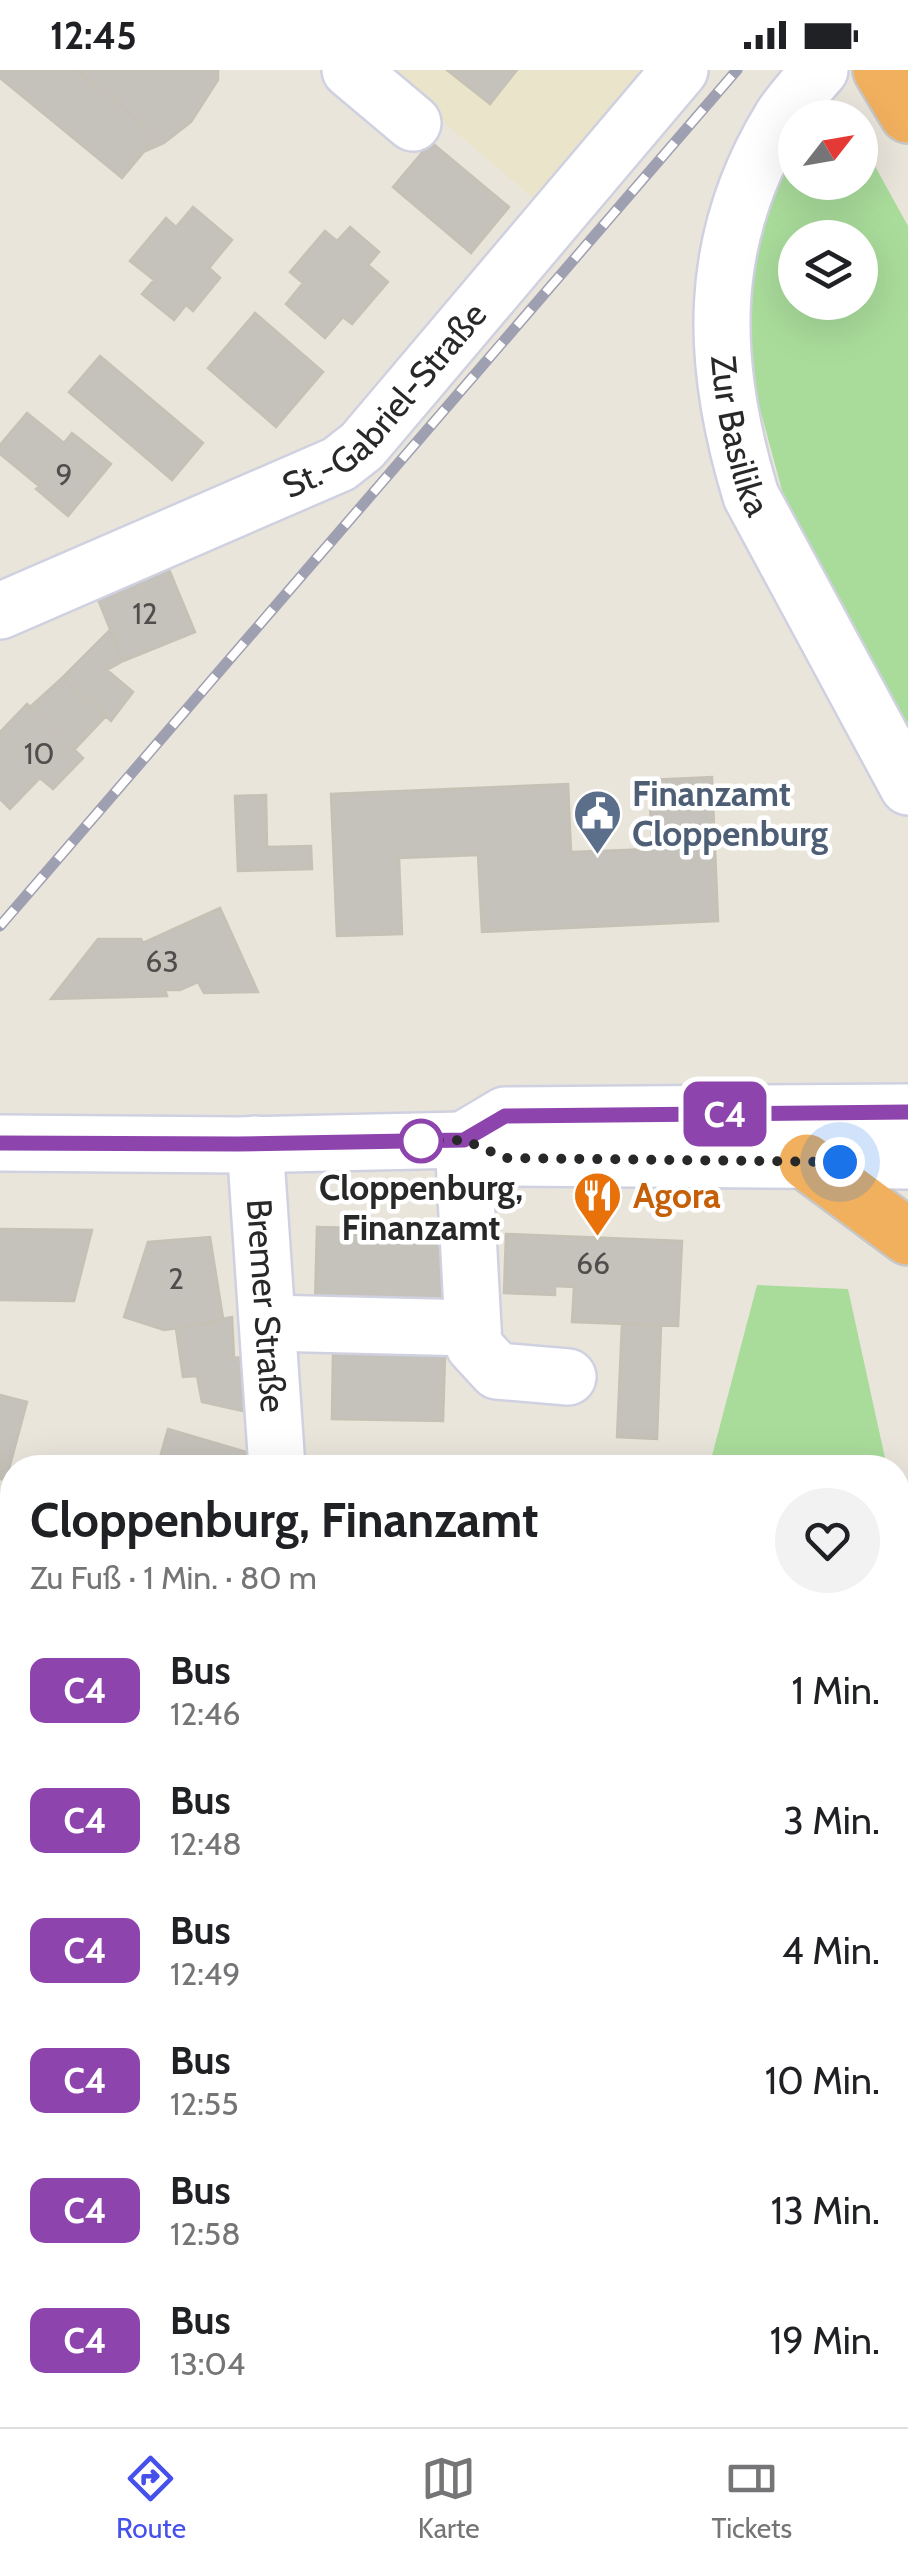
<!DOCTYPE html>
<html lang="de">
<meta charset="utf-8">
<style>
:root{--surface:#fff;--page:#f2f2f2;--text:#202124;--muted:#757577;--line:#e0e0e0;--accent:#4650eb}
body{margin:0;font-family:Cabin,sans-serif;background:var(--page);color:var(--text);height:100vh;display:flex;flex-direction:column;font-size:38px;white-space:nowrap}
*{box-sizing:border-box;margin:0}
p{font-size:32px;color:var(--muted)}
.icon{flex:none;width:55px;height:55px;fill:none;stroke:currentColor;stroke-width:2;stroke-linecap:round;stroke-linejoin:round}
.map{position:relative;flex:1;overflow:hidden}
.drawer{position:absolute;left:0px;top:1385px;width:910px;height:972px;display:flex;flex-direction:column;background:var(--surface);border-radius:40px 40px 0 0;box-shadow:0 10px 40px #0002}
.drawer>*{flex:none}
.badge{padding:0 20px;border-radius:15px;font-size:35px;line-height:65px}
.needle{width:65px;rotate:59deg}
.fabs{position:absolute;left:778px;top:30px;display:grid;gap:20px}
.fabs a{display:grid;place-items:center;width:100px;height:100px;border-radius:50%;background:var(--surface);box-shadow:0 10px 40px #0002;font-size:50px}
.you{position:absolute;width:50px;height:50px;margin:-25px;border:8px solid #fff;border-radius:50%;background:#1a73e8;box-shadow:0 0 0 15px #1a73e833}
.map>.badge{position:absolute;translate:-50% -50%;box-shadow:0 0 0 5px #fff}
.round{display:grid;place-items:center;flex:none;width:105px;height:105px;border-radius:52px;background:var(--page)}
.headline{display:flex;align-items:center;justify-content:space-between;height:170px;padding:0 30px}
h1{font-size:48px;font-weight:700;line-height:75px}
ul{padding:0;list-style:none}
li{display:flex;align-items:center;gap:30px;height:130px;padding:0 30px}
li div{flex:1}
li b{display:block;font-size:38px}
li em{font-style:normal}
li .badge{min-width:110px;font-weight:700;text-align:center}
.status{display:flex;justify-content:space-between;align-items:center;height:70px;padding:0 50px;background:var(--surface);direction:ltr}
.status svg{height:28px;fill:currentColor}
.dock{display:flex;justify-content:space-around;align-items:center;height:140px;border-top:2px solid var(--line);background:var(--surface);font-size:28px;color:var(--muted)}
.dock a{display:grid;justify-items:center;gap:5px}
.dock .active{color:var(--accent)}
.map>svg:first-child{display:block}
</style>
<div class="status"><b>12:45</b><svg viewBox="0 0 49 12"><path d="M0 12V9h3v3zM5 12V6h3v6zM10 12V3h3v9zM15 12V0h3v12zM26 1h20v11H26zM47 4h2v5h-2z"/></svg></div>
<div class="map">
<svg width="908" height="2357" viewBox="0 0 908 2357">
<rect width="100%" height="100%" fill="#eae5db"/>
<path fill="#eae4cb" d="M382,0H652L539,133Z"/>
<path fill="#a9dc9b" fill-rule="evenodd" d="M860,69L908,156V665L795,468L745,284L752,162L795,71V112H860ZM795,168H860V232H795Z
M757,1215L848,1219L887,1397H709Z
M898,1433L908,1467V2357H537V2345H898Z"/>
<path fill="#c5c2bb" stroke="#c5c1b5" stroke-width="2.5" d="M0,0H77L157,66L122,108L0,8Z
M77,0H218V10L191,52L164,73L143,82L157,66Z
M447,0H517L490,34Z
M431,72L509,137L471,183L393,117Z
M193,137L232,170L209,198L220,208L193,241L186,235L174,250L142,224L154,210L130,191L166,148L176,157Z
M350,157L379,182L368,195L388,212L352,254L343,247L325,268L286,234L303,213L290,202L325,161L337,171Z
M255,243L323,302L276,357L208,298Z
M100,286L203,373L172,410L69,322Z
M27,343L64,373L72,363L111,394L68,446L36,419L39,416L0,384V375Z
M168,497L195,562L123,591L97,527Z
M110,560L123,591L107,600L133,622L111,651L62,608Z
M62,608L106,646L74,680L30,637Z
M27,634L83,688L53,719L40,708L10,739L0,729V662Z
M712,707L718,851L482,862L478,785L399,788L402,864L337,866L331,724L568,714L571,782L652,779L649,710Z
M266,725L267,777L311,776L312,799L238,801L235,726Z
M220,838L258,922L204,923L198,912L180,920H165L167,926L51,929L98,869H141L143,873Z
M317,1157L444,1160L442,1237L315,1234Z
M0,1159L92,1160L74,1231L0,1230Z
M506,1164L682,1171L678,1256L572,1252L574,1217L555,1216V1225L504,1223Z
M210,1167L223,1248L209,1254L164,1260L124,1247L148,1172Z
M232,1247L234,1288L243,1287L247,1342L202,1332L197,1306L183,1307L176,1259Z
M622,1254L661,1256L657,1369L617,1367Z
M333,1283L445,1285L443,1351L332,1349Z
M0,1325L27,1332L6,1410L0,1409Z
M168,1359L250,1383L246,1398H157Z
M0,1471L12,1473V1526L0,1523Z
M0,1985L12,1988V2071L0,2067Z
M0,2125L12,2129V2176L5,2204L0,2203Z
M5,2260L12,2263V2332L0,2327V2273Z
M126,2345H171L192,2351L190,2357H123Z"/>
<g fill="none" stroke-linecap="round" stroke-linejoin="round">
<defs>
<g id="minor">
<path d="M350,0L413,53"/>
<path id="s1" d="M820,0C807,15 792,31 781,48C706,171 710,292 751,426L908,717"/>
<path id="s2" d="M0,541L339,394L362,376L680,0"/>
<path d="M463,1070L505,1045L908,1042"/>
<path d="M463,1070L474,1276L497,1301L568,1307"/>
<path d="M0,1073L238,1075L463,1070L506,1088L908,1091"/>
<path id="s3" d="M255,1074L277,1398"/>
<path d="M268,1253L472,1258"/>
<path d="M0,2240L12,2243"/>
</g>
<path id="highway" d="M881,0L908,45
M807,1092L908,1167"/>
</defs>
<use href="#minor" stroke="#d0d1e0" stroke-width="60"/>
<use href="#highway" stroke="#c7c7c7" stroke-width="60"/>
<use href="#minor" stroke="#fff" stroke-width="55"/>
<use href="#highway" stroke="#f1b05e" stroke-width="55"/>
<defs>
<path id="rail" d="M0,856L737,0"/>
</defs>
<use href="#rail" stroke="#9e9fb1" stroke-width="11"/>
<use href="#rail" stroke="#fff" stroke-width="8" stroke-dasharray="22" stroke-linecap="butt"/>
</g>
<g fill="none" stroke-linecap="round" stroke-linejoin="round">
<defs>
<path id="line" d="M0,1073L238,1074L464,1070L505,1046L908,1042"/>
</defs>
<use href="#line" stroke="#fff" stroke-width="22"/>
<use href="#line" stroke="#8e44ad" stroke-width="15"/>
<path stroke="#282828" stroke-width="10" stroke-dasharray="0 18" d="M421,1071L464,1070L506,1088L840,1092"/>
</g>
<defs>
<symbol id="civic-pin" viewBox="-11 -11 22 30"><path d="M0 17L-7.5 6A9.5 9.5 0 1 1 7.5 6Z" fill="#5c6f8a" stroke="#fff"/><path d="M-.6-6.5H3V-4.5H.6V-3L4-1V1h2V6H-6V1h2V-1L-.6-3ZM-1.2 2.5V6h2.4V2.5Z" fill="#fff"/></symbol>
<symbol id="restaurant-pin" viewBox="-11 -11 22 30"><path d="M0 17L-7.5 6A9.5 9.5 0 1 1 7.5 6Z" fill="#e8710a" stroke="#fff"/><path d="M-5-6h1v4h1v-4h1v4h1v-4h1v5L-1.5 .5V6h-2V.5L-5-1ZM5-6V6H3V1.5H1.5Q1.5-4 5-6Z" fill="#fff"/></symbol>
</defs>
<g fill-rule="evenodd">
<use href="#civic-pin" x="570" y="716" width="55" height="75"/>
<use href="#restaurant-pin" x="570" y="1098" width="55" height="75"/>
</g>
<circle fill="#fff" stroke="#8e44ad" stroke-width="5" cx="421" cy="1071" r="20"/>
<g text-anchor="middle" stroke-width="9" stroke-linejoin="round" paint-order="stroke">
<g font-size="30" fill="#4f4e4d">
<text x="64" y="415">9</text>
<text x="145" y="554">12</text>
<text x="39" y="694">10</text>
<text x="162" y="902">63</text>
<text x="593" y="1204">66</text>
<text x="176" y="1219">2</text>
</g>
<g font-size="35" fill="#282828" stroke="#fff">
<text dy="12" stroke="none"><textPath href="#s2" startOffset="445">St.-Gabriel-Straße</textPath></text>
<text dy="12" stroke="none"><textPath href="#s1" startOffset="392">Zur Basilika</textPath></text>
<text dy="12" stroke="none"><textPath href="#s3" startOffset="162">Bremer Straße</textPath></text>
</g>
<g font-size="35" font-weight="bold" fill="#4e5e75" stroke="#fff" text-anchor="start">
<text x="632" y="736">Finanzamt<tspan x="632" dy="40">Cloppenburg</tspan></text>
</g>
<g font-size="35" font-weight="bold" fill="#282828" stroke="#fff">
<text x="421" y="1130">Cloppenburg,<tspan x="421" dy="40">Finanzamt</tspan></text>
</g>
<g font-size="35" font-weight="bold" fill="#c56008" stroke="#fff" text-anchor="start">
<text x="633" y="1138">Agora</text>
</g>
</g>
</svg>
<div class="fabs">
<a><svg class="needle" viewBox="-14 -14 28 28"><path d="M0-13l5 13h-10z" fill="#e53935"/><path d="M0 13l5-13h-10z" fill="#757577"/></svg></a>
<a><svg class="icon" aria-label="layers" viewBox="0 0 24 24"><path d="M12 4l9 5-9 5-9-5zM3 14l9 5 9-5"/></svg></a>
</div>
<div class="you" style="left:840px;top:1092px"></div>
<b class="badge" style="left:725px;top:1044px;background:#8e44ad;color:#fff">C4</b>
<section class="drawer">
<div class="headline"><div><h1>Cloppenburg, Finanzamt</h1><p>Zu Fuß · 1 Min. · 80 m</p></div><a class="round"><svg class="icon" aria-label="heart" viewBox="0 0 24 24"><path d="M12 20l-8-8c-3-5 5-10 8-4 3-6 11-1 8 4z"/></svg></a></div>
<ul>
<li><span class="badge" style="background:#8e44ad;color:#fff">C4</span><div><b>Bus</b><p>12:46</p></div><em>1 Min.</em></li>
<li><span class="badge" style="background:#8e44ad;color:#fff">C4</span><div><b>Bus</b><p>12:48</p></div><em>3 Min.</em></li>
<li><span class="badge" style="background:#8e44ad;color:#fff">C4</span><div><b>Bus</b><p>12:49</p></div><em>4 Min.</em></li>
<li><span class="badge" style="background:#8e44ad;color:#fff">C4</span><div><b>Bus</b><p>12:55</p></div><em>10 Min.</em></li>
<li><span class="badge" style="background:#8e44ad;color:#fff">C4</span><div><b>Bus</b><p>12:58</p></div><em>13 Min.</em></li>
<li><span class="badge" style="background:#8e44ad;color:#fff">C4</span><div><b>Bus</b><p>13:04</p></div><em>19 Min.</em></li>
</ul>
</section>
</div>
<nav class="dock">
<a class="active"><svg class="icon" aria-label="directions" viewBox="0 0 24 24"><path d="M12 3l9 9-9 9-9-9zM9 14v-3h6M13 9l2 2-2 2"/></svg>Route</a>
<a><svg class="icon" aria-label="map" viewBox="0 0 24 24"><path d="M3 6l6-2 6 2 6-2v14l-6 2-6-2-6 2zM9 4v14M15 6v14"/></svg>Karte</a>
<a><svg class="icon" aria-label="tickets" viewBox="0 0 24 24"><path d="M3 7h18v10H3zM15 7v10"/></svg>Tickets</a>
</nav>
